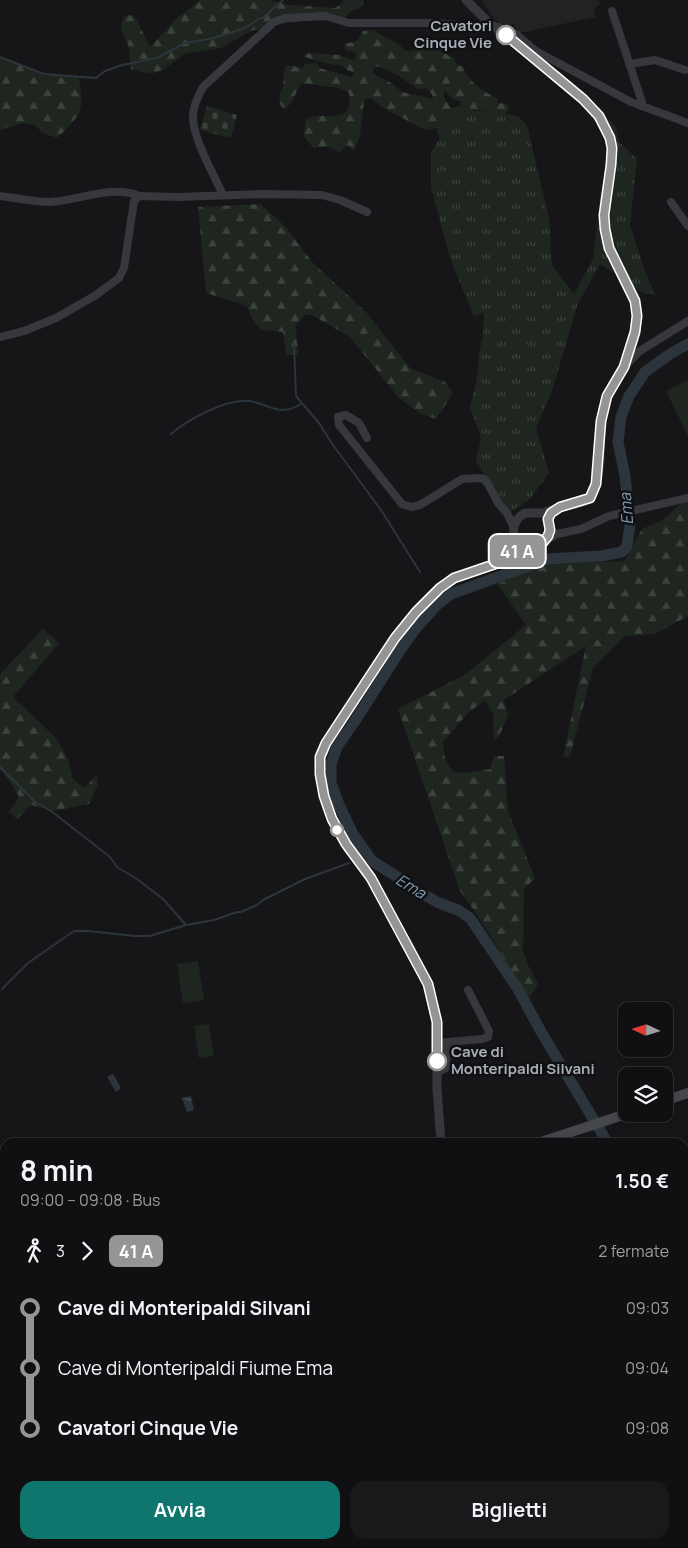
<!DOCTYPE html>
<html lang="it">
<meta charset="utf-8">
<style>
:root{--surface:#101012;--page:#19191b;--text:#f1f3f6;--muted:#9c9d9f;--line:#303032;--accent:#0f766e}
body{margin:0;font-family:Manrope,sans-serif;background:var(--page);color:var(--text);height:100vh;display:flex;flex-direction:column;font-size:19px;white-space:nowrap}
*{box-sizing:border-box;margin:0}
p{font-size:16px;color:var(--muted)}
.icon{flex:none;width:28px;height:28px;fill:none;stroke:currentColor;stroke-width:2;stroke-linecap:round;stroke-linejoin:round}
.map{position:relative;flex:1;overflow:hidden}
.side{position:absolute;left:0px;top:1138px;width:689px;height:411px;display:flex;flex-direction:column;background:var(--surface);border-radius:15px 15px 0 0;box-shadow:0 2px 8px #0003,0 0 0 1px var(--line)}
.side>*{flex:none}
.badge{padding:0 10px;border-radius:8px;font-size:18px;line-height:32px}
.needle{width:32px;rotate:274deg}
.controls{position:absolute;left:618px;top:1002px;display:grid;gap:10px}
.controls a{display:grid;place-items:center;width:55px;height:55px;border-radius:10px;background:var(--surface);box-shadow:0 2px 8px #0003,0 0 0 1px var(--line);font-size:25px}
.map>.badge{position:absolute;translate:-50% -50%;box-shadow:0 0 0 2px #fff}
.legs{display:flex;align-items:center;gap:8px;height:55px;padding:0 20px;font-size:16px}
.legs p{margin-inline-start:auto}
.overview{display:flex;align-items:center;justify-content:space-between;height:85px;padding:0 20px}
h1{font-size:28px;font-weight:700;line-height:38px}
.button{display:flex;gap:10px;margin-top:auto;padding:10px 20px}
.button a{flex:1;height:58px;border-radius:15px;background:var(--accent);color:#fff;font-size:20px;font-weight:700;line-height:58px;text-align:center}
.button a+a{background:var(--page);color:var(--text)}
ul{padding:0 20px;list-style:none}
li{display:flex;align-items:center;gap:18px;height:60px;font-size:19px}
li i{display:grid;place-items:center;width:8px;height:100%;margin:0 6px;background:currentColor}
li i::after{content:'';width:12px;height:12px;margin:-6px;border:4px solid;border-radius:50%;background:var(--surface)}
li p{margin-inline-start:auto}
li:first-child i{background:linear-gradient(#0000 50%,currentColor 0)}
li:last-child i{background:linear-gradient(currentColor 50%,#0000 0)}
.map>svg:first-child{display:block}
</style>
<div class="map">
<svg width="688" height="1548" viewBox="0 0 688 1548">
<defs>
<pattern id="grass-tufts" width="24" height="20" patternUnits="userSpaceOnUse" patternTransform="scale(1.25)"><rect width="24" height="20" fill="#1e261f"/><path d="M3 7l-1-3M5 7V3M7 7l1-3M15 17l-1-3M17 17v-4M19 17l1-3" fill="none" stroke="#3c433d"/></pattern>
<pattern id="forest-firs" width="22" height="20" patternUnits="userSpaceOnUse" patternTransform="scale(1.25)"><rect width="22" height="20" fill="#1e261f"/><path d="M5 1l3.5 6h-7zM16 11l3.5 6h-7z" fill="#3c433d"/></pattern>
<pattern id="cemetery-stones" width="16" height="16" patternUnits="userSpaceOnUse" patternTransform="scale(1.25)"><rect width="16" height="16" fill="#1e261f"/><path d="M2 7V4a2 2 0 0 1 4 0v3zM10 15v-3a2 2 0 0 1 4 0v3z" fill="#3c433d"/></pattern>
<pattern id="park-crowns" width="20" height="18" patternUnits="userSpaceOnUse" patternTransform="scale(1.25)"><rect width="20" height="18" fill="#1e261f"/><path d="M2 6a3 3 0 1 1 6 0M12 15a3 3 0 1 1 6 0" fill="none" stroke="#3c433d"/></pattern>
<pattern id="water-ripples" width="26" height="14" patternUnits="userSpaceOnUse" patternTransform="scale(1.25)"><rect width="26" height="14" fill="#2c353c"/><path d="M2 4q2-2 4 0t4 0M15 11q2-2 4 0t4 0" fill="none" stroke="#485056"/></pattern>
</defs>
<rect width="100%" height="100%" fill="#161618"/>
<path fill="#222225" d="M482,0H597L600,3L594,10L596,17L520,33L516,31L514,24L502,26L492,16Z"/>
<path fill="url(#grass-tufts)" d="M591,100L616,127L619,142L637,159L630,225L645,271L655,294L643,293L600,264L577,306L551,394L536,427L549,473L530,499L509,513C493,502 488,477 476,461L481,438L470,408L477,379L479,354L483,336L484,312L474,317L450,258L431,188V153L450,118L466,111H491L518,116L527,125L549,219L552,265L574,294L593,259L600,198L609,159L602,131L580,103Z"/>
<path fill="url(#forest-firs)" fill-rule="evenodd" d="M201,0H268L290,5L335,8L341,4L344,0H364L363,4L358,9L351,11L345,17L332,21L319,19L279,24L251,31L221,48L186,53L163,70L154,73L141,72L131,69C130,62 130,55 129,48C125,34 117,32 124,16L131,15L136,18L150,47L178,17Z
M370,30H373L398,44L406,51H414V45L418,39L423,41L453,58L457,65L463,66C467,82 484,91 497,99L498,103L508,104V110L505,114C488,110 467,107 451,118C446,122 443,132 439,138L437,128L429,130L419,127L382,107L372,99L367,98L364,101L360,135L354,152L347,145L339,153C331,146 323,146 313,148L304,136L306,119C323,109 354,129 349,93L340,88L301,83L291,103L286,108H283L280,104L279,95L283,88L284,69L287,65L304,68L305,64L317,63L319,68L352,77L355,73C348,71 345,68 340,65C337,64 334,65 331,64C327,64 306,58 303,56L308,53L340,55L355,61L356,52L348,51L344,47L346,43C356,43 359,40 363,31ZM377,66L396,74L418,89L426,88L432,94L433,99L402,92L391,83L373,73V69ZM444,90L453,99L461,102L460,106L451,108L444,98Z
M0,57L44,74L78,76C81,86 83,104 79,113C76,119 63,133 57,138L43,133L35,125L23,123L0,130Z
M260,204L285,226L313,263L366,312L410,368L445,382L453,393L436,419L421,414L399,398L350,337L312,315H305L296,325L298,355H286L283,332L262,330L253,321L247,306L206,293L198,207Z
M688,502V616L655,634L625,636L593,668L570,757H563L586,646L504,700L508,715L499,736L494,740L493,714L485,700L467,714L443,742L445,760L453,772L467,773L490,769L494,756H504L508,811L535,878L524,889L523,951L528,965L538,984L529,998L476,913L460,891L398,709L466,674L526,625L497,584L541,565L624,561L642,529L663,520L681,503Z
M43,629L59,643L13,697L57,739L68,759L73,779L85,788L97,774L98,784L89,804L53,811L31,805L17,819L9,812L19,797L9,780L0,769V674Z
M167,1544H229L240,1548H171Z"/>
<path fill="url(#cemetery-stones)" d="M207,106L237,115L231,138L200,130Z"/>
<path fill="url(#park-crowns)" d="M462,1544H559L561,1548H462Z"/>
<path fill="#1e261f" d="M688,380V436L666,391Z
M198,961L204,1000L183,1003L177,964Z
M209,1024L214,1056L199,1058L194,1026Z"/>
<path fill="url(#water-ripples)" d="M113,1074L121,1088L116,1092L107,1077Z
M191,1096L194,1110L187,1112L182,1098Z"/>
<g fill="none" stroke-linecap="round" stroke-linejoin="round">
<path stroke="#2c353c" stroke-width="2" d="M0,57L44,74L96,78L105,71L122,65L157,58L185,43L214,38L239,30L250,25L260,18H263L283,0
M294,343L296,396L319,423L333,445L381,510L420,572
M171,434C187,420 227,398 249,401C271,404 278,418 301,404
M437,597L440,603
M0,767L35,802L51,811L110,857L117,867L137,879L163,899L186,925
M360,856L366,851
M2,989L28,963L74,931H88L135,936H150L186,925L214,920L237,912H241L257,905L263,900L305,879L349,863
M599,1130L604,1128
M0,1364L5,1365"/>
<path stroke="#2c353c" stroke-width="11" d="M607,1142L540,1030L518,989L470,918L458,910L439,903L417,891L396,876L372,861L353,834L339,805L331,783V764L337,747L357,718L399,652L416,628L437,605L451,594L548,559L601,556L622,552L627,546L630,525L625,476L618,442L621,417L629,396L645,372L670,354L688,344
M566,1544L569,1548"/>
<path stroke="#333438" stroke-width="9" stroke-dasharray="9 4.5" stroke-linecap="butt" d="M635,332L637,316L635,301"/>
<path stroke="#37383d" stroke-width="5.5" d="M362,1544V1548
M391,1544L392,1548"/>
<path stroke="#37383d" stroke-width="8" d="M612,11L642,102L641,106
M498,27L517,35L536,51L631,102L688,123
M629,64L655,60L685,70
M223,195C214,175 192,137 193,116C193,106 198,96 203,87L274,22L285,18L325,16L349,23H435L488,27L491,24
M0,196C16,198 34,202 50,202C77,201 113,184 139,196
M671,202L688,226
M0,337L24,331L56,318L96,295L119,278L124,268L134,201L139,196L178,197L263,194L322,195L340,200L367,212
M625,366L640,351L688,321
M367,438L359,423L346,415L338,417L339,425L402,504L411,507L420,505L462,479L479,478L484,479L488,484L498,503L507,513L513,526
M547,540L557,534L581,529L609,516L688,498
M438,1043L482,1039L488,1037L489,1031L468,990
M437,1072L446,1068L447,1043
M0,1183L5,1186
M456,1544V1548
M221,1548L222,1544
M685,1548V1521L688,1513"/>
<path stroke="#37383d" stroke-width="9" d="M466,0L487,21L583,99L599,116L608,132L612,148L604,215L605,229L609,248L635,301
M527,548C510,542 509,522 525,513H543L554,509
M441,1142L437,1089V1022L429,984L371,878L346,844L332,819L324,796L320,774V757L326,743C361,693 393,627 440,587C458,573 479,572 499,562C506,559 511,553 518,551C526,548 534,550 540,546C558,535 540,519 554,510C565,504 585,506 592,495C603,477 599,440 601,420C604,399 614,386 623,368C629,357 631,344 635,332
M0,1499L5,1500
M235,1544L262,1548"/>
<path stroke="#45474d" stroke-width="10" d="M664,1101L688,1093
M541,1142L626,1114
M292,1544L295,1548
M281,1548L285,1544"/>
</g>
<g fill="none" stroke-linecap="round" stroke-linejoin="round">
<defs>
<path id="line-1" d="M437,1061V1022L428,984L371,878L346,844L332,819L324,796L320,774V757L326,743L395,638L416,612L440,588L454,578L501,562L516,552L540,546L548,536L550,530L548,519L551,513L560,507L590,498L596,484L601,421L607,396L624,367L635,332L637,316L635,301L609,248L605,229L604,215L611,165L612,148L610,138L599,116L583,99L506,35"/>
</defs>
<use href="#line-1" stroke="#fff" stroke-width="11"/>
<use href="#line-1" stroke="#969595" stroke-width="8"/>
</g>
<g fill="#fff" stroke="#969595" stroke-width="2.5">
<circle cx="506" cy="35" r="9"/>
<circle cx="337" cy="830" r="6"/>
<circle cx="437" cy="1061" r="9"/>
</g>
<g text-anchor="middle" stroke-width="5" stroke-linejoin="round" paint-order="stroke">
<g font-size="15" font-weight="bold" fill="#a8adb8" stroke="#111113" text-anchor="end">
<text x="492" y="31">Cavatori<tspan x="492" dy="17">Cinque Vie</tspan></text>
<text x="451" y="1057" text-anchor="start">Cave di<tspan x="451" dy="17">Monteripaldi Silvani</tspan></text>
</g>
<g font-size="16" font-style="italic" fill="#7f9bb3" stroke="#111113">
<text transform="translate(626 509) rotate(-95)" y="6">Ema</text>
<text transform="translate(411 886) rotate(31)" y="6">Ema</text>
</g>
</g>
</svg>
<div class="controls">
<a><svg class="needle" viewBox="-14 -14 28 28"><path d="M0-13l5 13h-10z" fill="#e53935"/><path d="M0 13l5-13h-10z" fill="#9c9d9f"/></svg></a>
<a><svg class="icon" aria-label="layers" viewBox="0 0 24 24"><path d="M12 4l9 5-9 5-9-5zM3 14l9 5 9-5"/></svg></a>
</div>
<b class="badge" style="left:517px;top:551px;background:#969595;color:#fff">41 A</b>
<section class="side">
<div class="overview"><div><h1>8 min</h1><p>09:00 – 09:08 · Bus</p></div><b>1.50 €</b></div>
<div class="legs"><svg class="icon" aria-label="walk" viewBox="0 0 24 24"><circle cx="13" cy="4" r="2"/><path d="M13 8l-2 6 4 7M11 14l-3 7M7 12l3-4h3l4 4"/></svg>3<svg class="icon" aria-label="forward" viewBox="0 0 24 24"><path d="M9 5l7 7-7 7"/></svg><b class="badge" style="background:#969595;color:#fff">41 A</b><p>2 fermate</p></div>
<ul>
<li><i style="color:#969595"></i><b>Cave di Monteripaldi Silvani</b><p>09:03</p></li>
<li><i style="color:#969595"></i><span>Cave di Monteripaldi Fiume Ema</span><p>09:04</p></li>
<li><i style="color:#969595"></i><b>Cavatori Cinque Vie</b><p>09:08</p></li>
</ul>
<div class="button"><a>Avvia</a><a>Biglietti</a></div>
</section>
</div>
